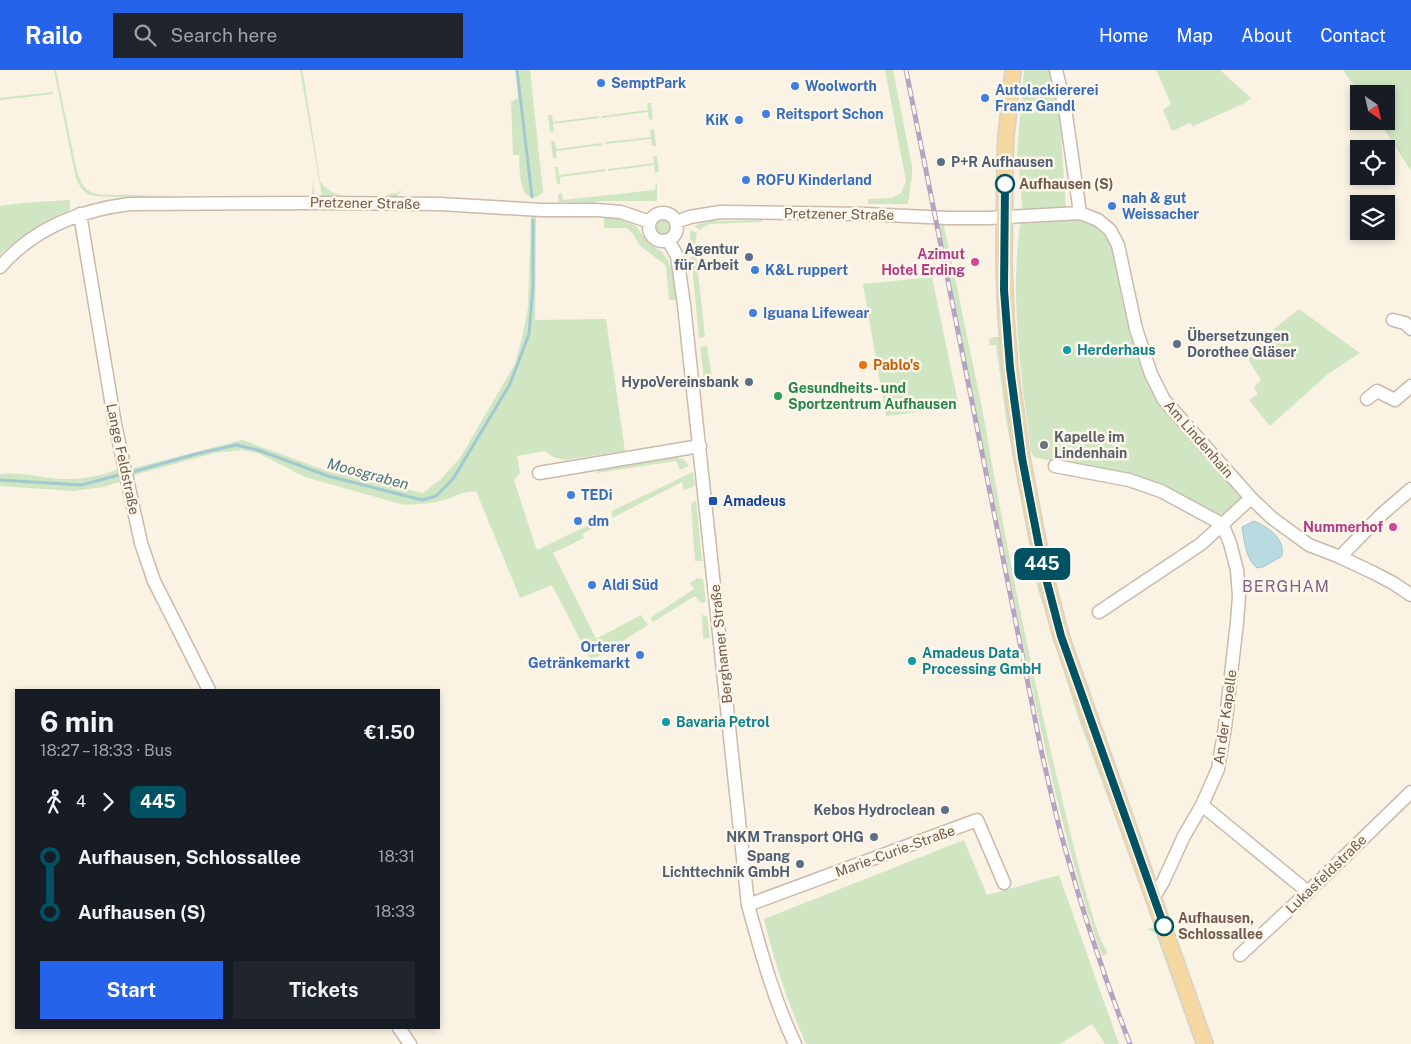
<!DOCTYPE html>
<meta charset="utf-8">
<style>
:root{--surface:#171b24;--page:#20242c;--text:#f1f3f6;--muted:#9ea1a6;--accent:#2563eb}
body{margin:0;font-family:"Public Sans",sans-serif;background:var(--page);color:var(--text);height:100vh;display:flex;flex-direction:column;font-size:19px;white-space:nowrap}
*{box-sizing:border-box;margin:0}
p{font-size:16px;color:var(--muted)}
.icon{flex:none;width:28px;height:28px;fill:none;stroke:currentColor;stroke-width:2;stroke-linecap:round;stroke-linejoin:round}
.map{position:relative;flex:1;overflow:hidden}
.details{position:absolute;left:15px;top:619px;width:425px;height:340px;display:flex;flex-direction:column;background:var(--surface);border-radius:0px;box-shadow:0 2px 8px #0003}
.details>*{flex:none}
.badge{padding:0 10px;border-radius:8px;font-size:18px;line-height:32px}
.needle{width:32px;rotate:146deg}
.controls{position:absolute;left:1350px;top:15px;display:grid;gap:10px}
.controls a{display:grid;place-items:center;width:45px;height:45px;border-radius:0px;background:var(--surface);box-shadow:0 2px 8px #0003;font-size:25px}
.map>.badge{position:absolute;translate:-50% -50%;box-shadow:0 0 0 2px #fff}
.legs{display:flex;align-items:center;gap:8px;height:55px;padding:0 25px;font-size:16px}
.legs p{margin-inline-start:auto}
.headline{display:flex;align-items:center;justify-content:space-between;height:85px;padding:0 25px}
h1{font-size:28px;font-weight:700;line-height:38px}
.cta{display:flex;gap:10px;margin-top:auto;padding:10px 25px}
.cta a{flex:1;height:58px;border-radius:0px;background:var(--accent);color:#fff;font-size:20px;font-weight:700;line-height:58px;text-align:center}
.cta a+a{background:var(--page);color:var(--text)}
ul{padding:0 25px;list-style:none}
li{display:flex;align-items:center;gap:18px;height:55px;font-size:19px}
li i{display:grid;place-items:center;width:8px;height:100%;margin:0 6px;background:currentColor}
li i::after{content:'';width:12px;height:12px;margin:-6px;border:4px solid;border-radius:50%;background:var(--surface)}
li p{margin-inline-start:auto}
li:first-child i{background:linear-gradient(#0000 50%,currentColor 0)}
li:last-child i{background:linear-gradient(currentColor 50%,#0000 0)}
header{display:flex;align-items:center;gap:30px;box-sizing:border-box;height:70px;padding:0 25px;background:var(--accent);color:#fff}
header strong{font-size:24px}
nav{display:flex;gap:28px;margin-inline-start:auto;font-size:18px}
.search{width:350px;height:45px;background:var(--page);display:flex;align-items:center;gap:12px;box-sizing:border-box;padding:0 18px;border-radius:0px;color:var(--muted);font-size:19px}
.map>svg:first-child{display:block}
</style>
<header>
<strong>Railo</strong>
<div class="search"><svg class="icon" aria-label="search" viewBox="0 0 24 24"><circle cx="10" cy="10" r="6"/><path d="M15 15l6 6"/></svg>Search here</div>
<nav><a>Home</a><a>Map</a><a>About</a><a>Contact</a></nav>
</header>
<div class="map">
<svg width="1411" height="974" viewBox="0 0 1411 974">
<rect width="100%" height="100%" fill="#faf2e3"/>
<path fill="#d0e6c3" d="M54,0H56L77,102C80,109 82,117 89,121C99,127 122,124 134,125C193,127 252,128 311,127L312,126L313,109L315,128L250,130L114,127C92,126 82,128 75,104Z
M300,0H302L304,9L320,111C334,132 364,127 385,127L388,124L397,123L402,119L396,128H323L322,126Z
M516,0H530L543,122C540,125 538,128 533,127C518,126 520,97 519,85H513L511,32L518,28Z
M885,0H893L912,96V106L908,134H868V129L892,128L901,123L906,111Z
M1024,0H1053L1058,19L1066,140L1038,141L1022,138L1020,108L1017,84Z
M1156,0H1220L1251,28L1243,34L1196,55L1193,56L1190,53L1172,61L1163,40L1171,34Z
M1343,0H1411V101L1379,51H1386V24H1360Z
M53,22V24L0,30V28Z
M647,33H651L653,49L649,50L648,42L602,48V46L648,40Z
M548,45H552L553,52L599,46V48L553,54L554,61L550,62Z
M654,59L656,76H652L651,69L605,74V72L651,67L650,60Z
M551,71H555L556,79L602,73V75L556,81L557,88H553Z
M653,86H657L659,102L655,103L654,95L608,101V99L654,93Z
M555,97H558L559,105L605,99L606,101L560,107V114H557Z
M656,113H657V131H596V133L559,132L558,124L562,123L563,130L655,120Z
M70,130V140C44,151 20,166 0,185V136L22,133Z
M531,147H536L535,250L606,249L625,381L565,390L553,387L545,381L517,386L520,403L514,410L533,469L537,480L605,447L606,451L582,464L584,468L553,483L596,569L641,545L648,555L591,591L552,515L520,528L476,421L462,423L448,429L430,433L404,435L305,407L260,384L243,380L214,383L131,406L130,399L242,370L330,402L423,423L441,409L460,388L515,294L522,268L528,238Z
M604,147L619,149L636,156L649,174L662,182L668,190L673,204L676,230H669L666,196L663,193L640,176L633,164L627,158H604Z
M1077,148C1081,149 1087,150 1091,153C1113,166 1117,193 1120,216C1121,228 1123,240 1129,250L1142,294L1244,426L1222,448L1064,394L1034,387L1031,381C1023,322 1015,264 1016,205C1017,187 1017,169 1021,151Z
M712,150L722,151L762,150V152L709,154L703,157L700,160L694,156Z
M656 157a7 7 0 1 1 14 0a7 7 0 1 1-14 0Z
M74,155L78,162L106,323C105,341 109,369 119,384L138,477L146,502L167,545L206,620H204L150,516L135,474L123,412H120L103,417L73,421L0,416V404C20,402 39,407 59,409C80,410 102,406 121,398L118,385L112,375L104,332L105,322Z
M939,155H944L983,343C1006,477 1033,609 1065,741C1073,773 1080,805 1090,837C1095,853 1099,869 1108,883L1102,886C1061,766 1037,643 1012,519C988,398 963,277 939,155Z
M690,160L697,163L695,174L705,267L699,268L690,174Z
M932,207L959,337L886,346L863,214Z
M1299,239L1360,283L1328,304L1270,356L1249,330L1258,324L1254,317L1261,310L1249,291L1250,278Z
M992,267H998L1001,269L1035,484L1155,847L1154,852L1079,650L1037,516L1007,355L996,275H990L989,270Z
M707,276L712,308L704,309L700,277Z
M675,387L683,389L689,396L680,400L676,391L597,403L598,399Z
M693,402L695,416L684,420L682,412L612,448V441Z
M696,430L702,491H695L691,434Z
M697,508L703,509L706,532L701,533L695,526L653,552L650,548L694,519L690,513Z
M702,545L707,546L710,568L703,569Z
M964,770L987,825L1059,805L1119,974H1105L1092,954L1060,974H806C788,934 774,891 764,849Z
M1157,857L1201,974H1195L1156,864L1147,859Z"/>
<path fill="#b9dae1" stroke="#a1c9d2" d="M1254,451C1264,455 1277,463 1281,474C1283,477 1282,482 1282,486L1263,497L1257,498C1246,490 1244,470 1242,457Z"/>
<g fill="none" stroke-linecap="round" stroke-linejoin="round">
<path stroke="#a1c9d2" stroke-width="3" d="M517,0L532,127
M129,403L196,384L236,375L258,380L328,406L422,430L436,426L453,409L510,314L529,264L533,216V150
M0,410L81,415L123,404"/>
<defs>
<path id="minor" d="M1056,0L1065,38L1080,143
M649 157a14 14 0 1 1 28 0a14 14 0 1 1-28 0Z
M80,144L115,354L141,473L154,511L209,620
M676,152L690,147L720,142L864,144L949,148H988L1080,143L1098,150L1110,160L1118,175L1136,259L1151,304L1164,330L1251,428L1272,448L1309,475L1340,487L1374,503L1393,513L1411,525
M668,170L677,186L684,235L748,835C761,882 774,930 795,974
M0,197C34,158 80,140 130,134L319,133L440,134L542,140H597L621,142L650,152
M1393,250L1405,253L1411,259
M1367,329L1377,321L1395,330L1411,316
M1055,396L1129,410L1161,421L1222,454L1230,473L1237,500L1239,526L1237,552L1225,657L1218,699L1202,735L1184,766L1163,812L1154,827
M539,403L700,376
M1340,487L1382,444L1411,419
M1099,542L1201,474L1251,428
M1202,735L1308,822
M748,835L977,750L1004,813
M1240,885L1308,822L1411,722
M399,958L410,974"/>
<path id="major" d="M1013,0L1006,66L1005,87L1004,194L1006,246L1010,298L1022,388L1043,497L1061,566L1205,974"/>
</defs>
<use href="#minor" stroke="#cabaab" stroke-width="15"/>
<use href="#major" stroke="#d7d1cd" stroke-width="18"/>
<use href="#minor" stroke="#fff" stroke-width="12"/>
<use href="#major" stroke="#f4d8a0" stroke-width="15"/>
<defs>
<path id="rail" d="M906,0L1042,684C1050,718 1057,752 1067,785C1085,849 1106,912 1130,974"/>
</defs>
<use href="#rail" stroke="#b5a3c2" stroke-width="5"/>
<use href="#rail" stroke="#fdf6e9" stroke-width="3" stroke-dasharray="9" stroke-linecap="butt"/>
</g>
<g fill="none" stroke-linecap="round" stroke-linejoin="round">
<defs>
<path id="line-1" d="M1005,114L1004,220L1010,298L1022,388L1043,497L1061,566L1164,856"/>
</defs>
<use href="#line-1" stroke="#fff" stroke-width="11"/>
<use href="#line-1" stroke="#005262" stroke-width="8"/>
</g>
<g fill="#3f7fe0" stroke="#fdf6e9" stroke-width="2">
<circle cx="601" cy="13" r="5"/>
<circle cx="795" cy="16" r="5"/>
<circle cx="985" cy="28" r="5"/>
<circle cx="766" cy="44" r="5"/>
<circle cx="739" cy="50" r="5"/>
<circle cx="746" cy="110" r="5"/>
<circle cx="1112" cy="136" r="5"/>
<circle cx="755" cy="200" r="5"/>
<circle cx="753" cy="243" r="5"/>
<circle cx="571" cy="425" r="5"/>
<circle cx="578" cy="451" r="5"/>
<circle cx="592" cy="515" r="5"/>
<circle cx="640" cy="585" r="5"/>
</g>
<g fill="#5c6f8a" stroke="#fdf6e9" stroke-width="2">
<circle cx="941" cy="92" r="5"/>
<circle cx="749" cy="187" r="5"/>
<circle cx="1177" cy="274" r="5"/>
<circle cx="749" cy="312" r="5"/>
<circle cx="945" cy="740" r="5"/>
<circle cx="874" cy="767" r="5"/>
<circle cx="800" cy="794" r="5"/>
</g>
<g fill="#fff" stroke="#005262" stroke-width="2.5">
<circle cx="1005" cy="114" r="9"/>
<circle cx="1164" cy="856" r="9"/>
</g>
<g fill="#d1479c" stroke="#fdf6e9" stroke-width="2">
<circle cx="975" cy="192" r="5"/>
<circle cx="1393" cy="457" r="5"/>
</g>
<g fill="#0f9aa8" stroke="#fdf6e9" stroke-width="2">
<circle cx="1067" cy="280" r="5"/>
<circle cx="912" cy="591" r="5"/>
<circle cx="666" cy="652" r="5"/>
</g>
<circle fill="#e8710a" stroke="#fdf6e9" stroke-width="2" cx="863" cy="295" r="5"/>
<circle fill="#2e9e5b" stroke="#fdf6e9" stroke-width="2" cx="778" cy="326" r="5"/>
<circle fill="#6b7280" stroke="#fdf6e9" stroke-width="2" cx="1044" cy="375" r="5"/>
<rect fill="#1a4fb4" stroke="#fdf6e9" stroke-width="2" x="708" y="426" width="10" height="10" rx="2.5"/>
<g text-anchor="middle" stroke-width="5" stroke-linejoin="round" paint-order="stroke">
<g font-size="14" font-weight="bold" fill="#366cbe" stroke="#fdf6e9" text-anchor="start">
<text x="611" y="18">SemptPark</text>
<text x="805" y="21">Woolworth</text>
<text x="995" y="25">Autolackiererei<tspan x="995" dy="16">Franz Gandl</tspan></text>
<text x="776" y="49">Reitsport Schon</text>
<text x="729" y="55" text-anchor="end">KiK</text>
<text x="756" y="115">ROFU Kinderland</text>
<text x="1122" y="133">nah &amp; gut<tspan x="1122" dy="16">Weissacher</tspan></text>
<text x="765" y="205">K&amp;L ruppert</text>
<text x="763" y="248">Iguana Lifewear</text>
<text x="581" y="430">TEDi</text>
<text x="588" y="456">dm</text>
<text x="602" y="520">Aldi Süd</text>
<text x="630" y="582" text-anchor="end">Orterer<tspan x="630" dy="16">Getränkemarkt</tspan></text>
</g>
<g font-size="14" font-weight="bold" fill="#4e5e75" stroke="#fdf6e9" text-anchor="end">
<text x="951" y="97" text-anchor="start">P+R Aufhausen</text>
<text x="739" y="184">Agentur<tspan x="739" dy="16">für Arbeit</tspan></text>
<text x="1187" y="271" text-anchor="start">Übersetzungen<tspan x="1187" dy="16">Dorothee Gläser</tspan></text>
<text x="739" y="317">HypoVereinsbank</text>
<text x="935" y="745">Kebos Hydroclean</text>
<text x="864" y="772">NKM Transport OHG</text>
<text x="790" y="791">Spang<tspan x="790" dy="16">Lichttechnik GmbH</tspan></text>
</g>
<g font-size="14" font-weight="bold" fill="#705a4b" stroke="#fdf6e9" text-anchor="start">
<text x="1019" y="119">Aufhausen (S)</text>
<text x="1178" y="853">Aufhausen,<tspan x="1178" dy="16">Schlossallee</tspan></text>
</g>
<g font-size="14" fill="#705a4b" stroke="#fdf6e9">
<text transform="translate(365 133) rotate(1)" y="5">Pretzener Straße</text>
<text transform="translate(839 144) rotate(1)" y="5">Pretzener Straße</text>
<text transform="translate(1199 369) rotate(49)" y="5">Am Lindenhain</text>
<text transform="translate(123 389) rotate(78)" y="5">Lange Feldstraße</text>
<text transform="translate(721 574) rotate(-96)" y="5">Berghamer Straße</text>
<text transform="translate(1225 647) rotate(-82)" y="5">An der Kapelle</text>
<text transform="translate(895 781) rotate(-20)" y="5">Marie-Curie-Straße</text>
<text transform="translate(1326 804) rotate(-44)" y="5">Lukasfeldstraße</text>
</g>
<g font-size="14" font-weight="bold" fill="#b23c85" stroke="#fdf6e9" text-anchor="end">
<text x="965" y="189">Azimut<tspan x="965" dy="16">Hotel Erding</tspan></text>
<text x="1383" y="462">Nummerhof</text>
</g>
<g font-size="14" font-weight="bold" fill="#0d838f" stroke="#fdf6e9" text-anchor="start">
<text x="1077" y="285">Herderhaus</text>
<text x="922" y="588">Amadeus Data<tspan x="922" dy="16">Processing GmbH</tspan></text>
<text x="676" y="657">Bavaria Petrol</text>
</g>
<g font-size="14" font-weight="bold" fill="#c56008" stroke="#fdf6e9" text-anchor="start">
<text x="873" y="300">Pablo's</text>
</g>
<g font-size="14" font-weight="bold" fill="#27864d" stroke="#fdf6e9" text-anchor="start">
<text x="788" y="323">Gesundheits- und<tspan x="788" dy="16">Sportzentrum Aufhausen</tspan></text>
</g>
<g font-size="14" font-weight="bold" fill="#5b616d" stroke="#fdf6e9" text-anchor="start">
<text x="1054" y="372">Kapelle im<tspan x="1054" dy="16">Lindenhain</tspan></text>
</g>
<g font-size="14" font-weight="bold" fill="#164399" stroke="#fdf6e9" text-anchor="start">
<text x="723" y="436">Amadeus</text>
</g>
<g font-size="15" font-style="italic" fill="#477581" stroke="#fdf6e9">
<text transform="translate(368 404) rotate(15)" y="5">Moosgraben</text>
</g>
<g font-size="16" letter-spacing="1" fill="#80638c" stroke="#fdf6e9">
<text x="1286" y="522">BERGHAM</text>
</g>
</g>
</svg>
<div class="controls">
<a><svg class="needle" viewBox="-14 -14 28 28"><path d="M0-13l5 13h-10z" fill="#e53935"/><path d="M0 13l5-13h-10z" fill="#9ea1a6"/></svg></a>
<a><svg class="icon" aria-label="locate" viewBox="0 0 24 24"><circle cx="12" cy="12" r="6"/><path d="M12 2v4M12 18v4M2 12h4M18 12h4"/></svg></a>
<a><svg class="icon" aria-label="layers" viewBox="0 0 24 24"><path d="M12 4l9 5-9 5-9-5zM3 14l9 5 9-5"/></svg></a>
</div>
<b class="badge" style="left:1042px;top:494px;background:#005262;color:#fff">445</b>
<section class="details">
<div class="headline"><div><h1>6 min</h1><p>18:27 – 18:33 · Bus</p></div><b>€1.50</b></div>
<div class="legs"><svg class="icon" aria-label="walk" viewBox="0 0 24 24"><circle cx="13" cy="4" r="2"/><path d="M13 8l-2 6 4 7M11 14l-3 7M7 12l3-4h3l4 4"/></svg>4<svg class="icon" aria-label="forward" viewBox="0 0 24 24"><path d="M9 5l7 7-7 7"/></svg><b class="badge" style="background:#005262;color:#fff">445</b></div>
<ul>
<li><i style="color:#005262"></i><b>Aufhausen, Schlossallee</b><p>18:31</p></li>
<li><i style="color:#005262"></i><b>Aufhausen (S)</b><p>18:33</p></li>
</ul>
<div class="cta"><a>Start</a><a>Tickets</a></div>
</section>
</div>
